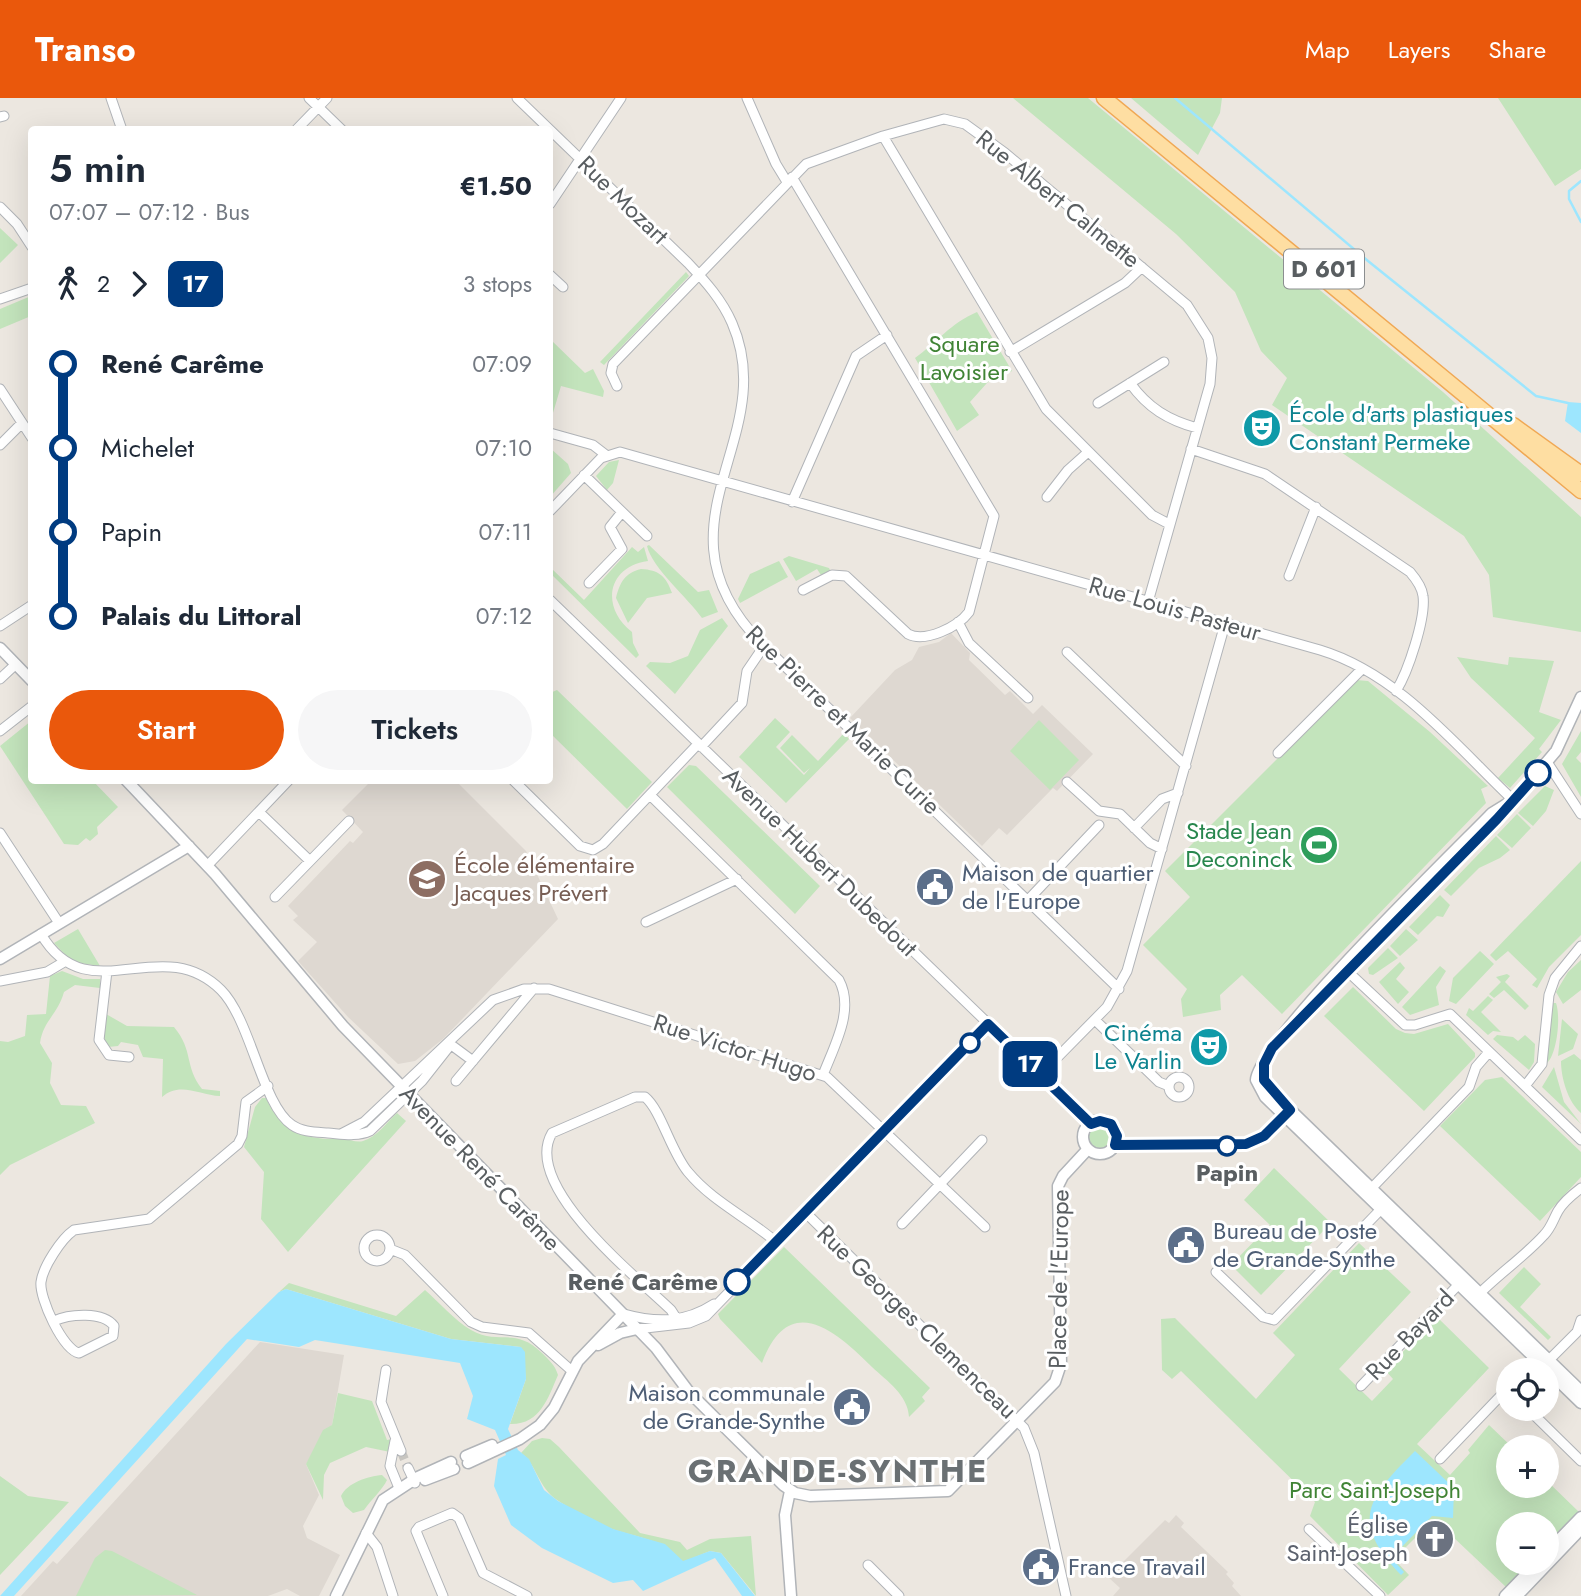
<!DOCTYPE html>
<meta charset="utf-8">
<style>
:root{--surface:#fff;--page:#f6f6f7;--text:#1f2937;--muted:#747a83;--accent:#ea580c}
body{margin:0;font-family:Jost,sans-serif;background:var(--page);color:var(--text);height:100vh;display:flex;flex-direction:column;font-size:26px;white-space:nowrap}
*{box-sizing:border-box;margin:0}
p{font-size:23px;color:var(--muted)}
.icon{flex:none;width:38px;height:38px;fill:none;stroke:currentColor;stroke-width:2;stroke-linecap:round;stroke-linejoin:round}
.map{position:relative;flex:1;overflow:hidden}
.sheet{position:absolute;left:28px;top:28px;width:525px;height:658px;display:flex;flex-direction:column;background:var(--surface);border-radius:7px;box-shadow:0 7px 28px #0002}
.sheet>*{flex:none}
.badge{padding:0 14px;border-radius:10px;font-size:24px;line-height:46px}
.tools{position:absolute;left:1496px;top:1260px;display:grid;gap:14px}
.tools a{display:grid;place-items:center;width:63px;height:63px;border-radius:50%;background:var(--surface);box-shadow:0 7px 28px #0002;font-size:35px}
.map>.badge{position:absolute;translate:-50% -50%;box-shadow:0 0 0 4px #fff}
.legs{display:flex;align-items:center;gap:10px;height:77px;padding:0 21px;font-size:23px}
.legs p{margin-inline-start:auto}
.overview{display:flex;align-items:center;justify-content:space-between;height:119px;padding:0 21px}
h1{font-size:38px;font-weight:600;line-height:52px}
.cta{display:flex;gap:14px;margin-top:auto;padding:14px 21px}
.cta a{flex:1;height:80px;border-radius:42px;background:var(--accent);color:#fff;font-size:28px;font-weight:600;line-height:80px;text-align:center}
.cta a+a{background:var(--page);color:var(--text)}
ul{padding:0 21px;list-style:none}
li{display:flex;align-items:center;gap:24px;height:84px;font-size:26px}
li i{display:grid;place-items:center;width:10px;height:100%;margin:0 9px;background:currentColor}
li i::after{content:'';width:18px;height:18px;margin:-9px;border:5px solid;border-radius:50%;background:var(--surface)}
li p{margin-inline-start:auto}
li:first-child i{background:linear-gradient(#0000 50%,currentColor 0)}
li:last-child i{background:linear-gradient(currentColor 50%,#0000 0)}
header{display:flex;align-items:center;gap:42px;box-sizing:border-box;height:98px;padding:0 35px;background:var(--accent);color:#fff}
header strong{font-size:33px}
nav{display:flex;gap:38px;margin-inline-start:auto;font-size:24px}
.map>svg:first-child{display:block}
</style>
<header>
<strong>Transo</strong>
<nav><a>Map</a><a>Layers</a><a>Share</a></nav>
</header>
<div class="map">
<svg width="1581" height="1498" viewBox="0 0 1581 1498">
<rect width="100%" height="100%" fill="#ece7e0"/>
<path fill="#ded8d1" d="M951,535L970,555L969,562L1005,597L1010,593L1033,616L1042,607L1093,656L1057,693L1053,690L1007,737L999,730L982,748L850,620L895,572L912,562L919,549L939,544Z
M439,682L442,685L455,682L526,753L558,821L443,941L415,963L398,966L348,919L298,863L317,844L293,822L298,818L288,808L350,743L353,745L363,734L342,712L371,683Z
M260,1244L344,1257L332,1327L306,1366L319,1397L303,1428L307,1440L340,1457L319,1498H300L287,1491L268,1498H21L53,1463L57,1466Z
M1176,1417L1184,1425L1181,1429L1228,1474L1226,1476L1234,1485L1232,1488L1241,1498H1113L1120,1490L1108,1479L1165,1422L1169,1425Z"/>
<path fill="#c3e4bc" d="M1013,0H1088L1443,294L1581,419V534L1493,519L1489,477L1464,438L1272,307L1287,280L1261,253L1235,194L1176,136Z
M1131,0H1222L1220,15L1198,57Z
M1498,0H1581V71L1555,88Z
M0,130L18,147L0,165Z
M686,174L689,178L604,267L600,264Z
M31,198V218L0,231V211Z
M977,214L1012,273L1007,276L1004,273L987,285L970,304L979,317L957,333L915,260C937,244 951,225 977,214Z
M550,241L585,275L593,271L604,293L603,299L561,288L550,325Z
M550,350L568,366L571,375L550,399Z
M619,362L613,385L607,392L596,378L609,364Z
M649,447L698,494L709,492L718,514L702,520C688,500 652,470 647,448Z
M632,449L638,454L644,449L648,463C606,469 601,510 632,534L633,545L639,557L636,560L550,475V469L584,502Z
M789,458L829,470L830,472L821,477L817,471L796,483L783,461Z
M779,463L788,479L740,505L738,501L750,476Z
M641,471C659,472 666,478 672,495L647,500L628,525L616,500C620,484 625,475 641,471Z
M722,520L728,528L675,596L646,568L650,564L670,565L688,558L700,532Z
M1457,559L1508,567L1509,559L1554,563L1539,614L1561,622L1539,651L1542,654L1510,690L1498,680L1535,640L1471,580Z
M1356,582L1368,583L1430,634L1488,688L1481,691L1486,705L1282,916L1242,877L1220,897L1221,912L1183,919L1181,901L1187,891L1143,847L1190,799L1165,773Z
M557,592L652,684L627,711L550,635V595Z
M775,620L790,634L776,649L804,677L810,670L804,675L780,650L792,637L818,663L844,635L849,641L786,705L739,659Z
M1039,622L1079,662L1050,692L1010,653Z
M31,623L32,682L93,683L118,709L97,729L98,736L90,743L86,740L78,747L64,746L0,648Z
M1581,633V654L1576,660L1581,665V699L1562,666Z
M689,667L696,668L820,788L795,816L667,689Z
M1545,688L1554,692L1546,713L1533,728L1518,715Z
M1517,716L1531,730L1512,750L1497,737Z
M1496,738L1510,752L1500,760L1479,770L1451,798L1444,792Z
M1581,763V837L1549,869L1537,890L1532,887L1537,881L1508,853L1496,863L1490,857Z
M1440,797L1450,807L1443,819L1437,818L1418,837L1409,829Z
M78,831L100,868L72,864L54,845Z
M1406,831L1418,842L1400,858L1390,848Z
M1388,850L1398,860L1373,877L1369,876L1368,870Z
M1480,853L1494,866L1456,906L1449,903L1453,880Z
M1581,862V892L1563,906L1556,894L1568,874Z
M1400,864L1405,870L1396,881L1409,894L1398,906L1379,884Z
M1440,868L1446,873L1436,889L1439,907L1410,917L1402,909Z
M62,873L83,881H100V890L75,887L64,894C58,916 43,923 40,945L52,965L50,985L61,1007L86,1008L95,1025L10,1067L0,1077V943L8,944L25,938L27,917L46,916L50,878Z
M1507,876L1510,878L1505,884L1529,908L1525,912L1504,892L1494,900L1489,896L1501,884L1496,879Z
M1353,889L1396,931L1405,935L1414,936L1448,926L1475,955V959L1424,1013L1324,918Z
M1488,898L1493,902L1481,914L1501,934L1493,933L1488,937L1466,917L1469,910L1473,913Z
M1552,905H1556C1561,919 1557,956 1547,965Z
M106,916L127,928L174,929C194,953 184,968 202,991L220,993V998C200,997 179,983 162,999L163,961L143,959L138,947L121,944L118,948L108,949L103,938Z
M1562,921L1578,936L1573,951L1558,958Z
M1497,937L1513,939L1518,943L1525,937L1535,946L1534,964L1529,972L1493,941Z
M1574,956L1581,962V1015C1568,1004 1561,980 1561,963Z
M1554,969L1564,1004L1581,1026L1542,989Z
M1502,979L1581,1054V1079L1540,1123L1440,1028L1485,982Z
M262,1000H266C282,1035 305,1042 342,1041C349,1041 357,1045 363,1043C377,1039 387,1024 397,1015L406,1023L288,1154L261,1121L264,1074L244,1049L255,1009Z
M1088 1039a12 12 0 1 1 24 0a12 12 0 1 1-24 0Z
M1274,1070L1331,1125L1261,1197L1231,1167L1270,1127L1244,1102Z
M1359,1145L1411,1194L1339,1271L1372,1303L1393,1281L1385,1272L1437,1219L1489,1270L1417,1346L1450,1377L1470,1355L1468,1352L1489,1327L1512,1349H1508V1388H1547V1383L1579,1414L1547,1447V1426H1508V1465H1530L1506,1489L1434,1421L1394,1461L1409,1477L1388,1497L1310,1418L1315,1404L1181,1273L1172,1281L1162,1272L1161,1221L1175,1220L1256,1301L1295,1257L1273,1235Z
M784,1149L930,1290L922,1299L925,1303L909,1319C908,1297 887,1283 872,1269C836,1233 789,1192 762,1265L720,1221L718,1216Z
M1524,1169L1541,1186L1520,1209L1551,1239L1548,1242L1499,1195Z
M289,1185L396,1218L425,1192C439,1204 454,1222 471,1232C498,1248 515,1228 542,1255C549,1262 555,1267 558,1277C548,1300 540,1327 510,1326L526,1281L521,1249L451,1241L286,1191L279,1194Z
M338,1295L372,1303L387,1342L392,1341L390,1354L366,1349L330,1365L324,1377L323,1402L306,1366L323,1332L332,1327Z
M542,1340L550,1341L559,1349L640,1435L680,1444L687,1452L710,1441L751,1438L756,1498L721,1455L710,1453L683,1464C659,1440 646,1442 615,1432C596,1426 574,1413 557,1402C538,1389 537,1367 521,1355L532,1343Z
M382,1377L387,1382C383,1391 371,1402 364,1412L353,1415L345,1408L341,1398C347,1385 368,1378 382,1377Z
M0,1378L28,1398L69,1404L0,1477Z
M105,1452L112,1453L197,1497L76,1498L95,1460Z"/>
<path fill="#9de6fe" d="M1568,304L1581,305V335L1565,323Z
M286,1191L451,1241L521,1249L525,1254L526,1281L508,1331L518,1352L529,1361L544,1392L558,1403L613,1431L665,1446L683,1463L710,1453L721,1455L755,1498H742L715,1460L643,1493L633,1482L613,1485L542,1450L511,1427L494,1388L498,1361L506,1357L495,1332L467,1321L473,1298L460,1265L315,1242L299,1249L247,1241L14,1498H0L226,1246L279,1194Z
M1415,1353L1454,1390L1453,1420L1432,1418L1391,1460L1404,1474L1401,1477C1348,1422 1369,1399 1415,1353Z"/>
<g fill="none" stroke-linecap="round" stroke-linejoin="round">
<path stroke="#9de6fe" stroke-width="2.5" d="M1175,0L1368,163L1536,298L1568,305
M1581,83L1569,93V101L1581,124"/>
<path stroke="#c7c5c0" stroke-width="9" stroke-dasharray="9 4.5" stroke-linecap="butt" d="M401,1353L408,1370"/>
<defs>
<path id="minor" d="M111,0L122,32
M309,0L342,32
M517,0L688,165C706,184 722,202 732,225C783,342 643,428 764,548L1119,891
M747,0L776,66L787,84
M0,19L4,18
M296,32L327,0
M883,38L1046,311L1152,417L1169,426
M792,79L994,418L969,514C958,529 925,545 908,536L846,478L832,477L803,492
M550,106L621,0
M0,109L17,126L32,149
M550,177L563,189
M0,201L32,190
M1010,254L1125,185L1142,169
M1130,285C1148,310 1168,322 1197,330
M617,288L611,275L613,266L806,66L883,38L944,21L965,26L1005,55L1187,207L1208,240L1212,260L1210,286L1148,504
M0,291L32,340
M1098,305L1164,264
M550,335L593,347L606,357
M0,347L22,325
M1191,351L1265,376L1410,474C1416,481 1422,489 1423,498C1426,520 1408,574 1396,593
M584,377L647,438
M1047,399L1068,372L1087,355
M792,404L856,258L887,237
M550,413L601,360L620,354L1320,552C1399,576 1455,647 1513,702
M1289,478L1316,409
M589,485L622,451L610,429L622,414
M550,502L1091,1025
M958,524L969,545L1028,600
M0,528L32,507
M1067,554L1186,668
M0,581L16,566
M0,633L32,608
M701,649L742,605L747,573L764,548
M1278,655L1362,571
M1547,664L1581,716
M513,682L580,748L593,752L603,746L698,646
M1067,684L1099,713L1120,716L1150,745L1162,751
M650,697L839,882C855,912 834,948 823,977
M259,714L310,763
M1134,730L1162,701L1178,695
M0,735L59,825
M207,768L289,682
M275,799L349,723
M1028,802L1099,727
M646,824L737,781
M41,836C88,916 160,832 221,892C251,922 262,1007 292,1027C302,1034 316,1034 328,1035C342,1036 357,1039 370,1033L422,983L448,950
M1344,870L1405,927H1415L1450,916L1581,1042
M107,873L99,942L109,957L129,959
M0,883L47,874L64,864
M1095,922L1159,984L1169,988
M450,946L473,963
M1041,976L1107,909L1127,873L1225,526
M1169 989a10 10 0 1 1 20 0a10 10 0 1 1-20 0Z
M456,983L534,890
M1525,988L1542,966L1549,897L1555,880L1581,848
M341,1036L364,1024L493,902L524,891H549L827,979L985,1129
M1367,1095L1469,989L1476,969L1489,954
M805,1114L1024,1330L1034,1355L1066,1498
M902,1126L982,1042
M364 1150a13 13 0 1 1 26 0a13 13 0 1 1-26 0Z
M390,1151L405,1157L471,1224L482,1229L529,1235L572,1273
M1216,1174L1263,1219L1274,1222L1386,1106
M1475,1200C1497,1177 1523,1160 1544,1137C1551,1130 1553,1122 1558,1113C1563,1104 1573,1096 1581,1090
M624,1216C656,1225 685,1225 714,1206
M54,1223C69,1216 103,1213 114,1228L113,1238L79,1255C63,1252 39,1200 41,1184C43,1169 61,1141 74,1132L149,1121L238,1046L242,1038L246,1004L268,988
M680,1226L671,1212C637,1179 521,1088 552,1035L635,999H645C661,1012 671,1054 688,1074C713,1104 747,1119 776,1144
M637,1231L689,1225L706,1218L988,926
M1544,1267L1577,1234L1581,1222
M386,1272L381,1304L401,1353
M1525,1272L1540,1256
M1361,1288L1459,1186
M1528,1311L1581,1363
M395,1343L390,1368L399,1390
M1440,1361L1508,1290
M408,1370L415,1385
M1309,1431L1380,1498
M366,1435L377,1449L393,1498
M868,1467L899,1498
M443,1498L416,1433L419,1429L452,1415L459,1420L483,1475L527,1498"/>
<path id="tertiary" d="M0,550L32,583
M126,682L215,776L343,928L656,1250L689,1294L783,1387L795,1395L810,1398L948,1393L1055,1284L1061,1266L1058,1088L1063,1078L1088,1051
M1513,702L1492,715C1454,754 1257,945 1256,982L1265,999L1581,1305
M0,861L189,748
M1296,926L1501,718L1556,653L1581,599
M1264,968V982L1271,993L1581,1293
M1083 1039a17 17 0 1 1 34 0a17 17 0 1 1-34 0Z
M1115,1047L1246,1046L1264,1038L1289,1013
M598,1247L620,1235L637,1231
M466,1358L492,1347
M468,1365L520,1341L540,1327L554,1310L578,1263L623,1216
M425,1382L454,1371
M790,1393L785,1417L791,1498
M1547,1454L1581,1419
M336,1498L383,1402L418,1379L451,1364
M1505,1498L1537,1465
M1517,1498L1581,1431"/>
<path id="primary" d="M1104,0L1581,393
M1513,327L1581,376"/>
</defs>
<use href="#minor" stroke="#b1b4b8" stroke-width="11"/>
<use href="#tertiary" stroke="#b1b4b8" stroke-width="13"/>
<use href="#primary" stroke="#f0a854" stroke-width="17"/>
<use href="#minor" stroke="#fff" stroke-width="9"/>
<use href="#tertiary" stroke="#fff" stroke-width="10"/>
<use href="#primary" stroke="#fedea2" stroke-width="14"/>
</g>
<g fill="none" stroke-linecap="round" stroke-linejoin="round">
<defs>
<path id="line-1" d="M737,1184L988,926L1091,1026L1100,1023L1111,1026L1117,1038L1115,1047L1246,1046L1264,1038L1290,1012L1264,982V966L1272,950L1497,721L1538,675"/>
</defs>
<use href="#line-1" stroke="#fff" stroke-width="16"/>
<use href="#line-1" stroke="#003b80" stroke-width="10"/>
</g>
<defs>
<symbol id="theatre-disc" viewBox="-11 -11 22 22"><circle r="9.5" fill="#0f9aa8" stroke="#fff"/><path d="M-5-5.5Q0-4 5-5.5V0Q5 5 0 6Q-5 5-5 0ZM-3.3-2.5H-1v1.5H-3.3ZM1-2.5H3.3v1.5H1ZM-2.8 1Q0 5.5 2.8 1Z" fill="#fff"/></symbol>
<symbol id="stadium-disc" viewBox="-11 -11 22 22"><circle r="9.5" fill="#2e9e5b" stroke="#fff"/><path d="M0-5a6.5 5 0 1 0 0 10a6.5 5 0 1 0 0-10ZM-3.5-1.8h7v3.6h-7Z" fill="#fff"/></symbol>
<symbol id="school-disc" viewBox="-11 -11 22 22"><circle r="9.5" fill="#8d6e63" stroke="#fff"/><path d="M0-5L7-2L0 1L-7-2ZM-4 1L0 2.5L4 1V4Q0 6-4 4Z" fill="#fff"/></symbol>
<symbol id="civic-disc" viewBox="-11 -11 22 22"><circle r="9.5" fill="#5c6f8a" stroke="#fff"/><path d="M-.6-6.5H3V-4.5H.6V-3L4-1V1h2V6H-6V1h2V-1L-.6-3ZM-1.2 2.5V6h2.4V2.5Z" fill="#fff"/></symbol>
<symbol id="church-disc" viewBox="-11 -11 22 22"><circle r="9.5" fill="#6b7280" stroke="#fff"/><path d="M-1.2-6h2.4v3.5h3.3v2.4h-3.3V6h-2.4V-.1h-3.3v-2.4h3.3Z" fill="#fff"/></symbol>
</defs>
<g fill-rule="evenodd">
<use href="#theatre-disc" x="1240" y="308" width="44" height="44"/>
<use href="#stadium-disc" x="1297" y="725" width="44" height="44"/>
<use href="#school-disc" x="405" y="759" width="44" height="44"/>
<use href="#civic-disc" x="913" y="767" width="44" height="44"/>
<use href="#theatre-disc" x="1187" y="927" width="44" height="44"/>
<use href="#civic-disc" x="1164" y="1125" width="44" height="44"/>
<use href="#civic-disc" x="830" y="1287" width="44" height="44"/>
<use href="#church-disc" x="1413" y="1419" width="44" height="44"/>
<use href="#civic-disc" x="1019" y="1447" width="44" height="44"/>
</g>
<g fill="#fff" stroke="#003b80" stroke-width="3.5">
<circle cx="1538" cy="675" r="12"/>
<circle cx="970" cy="945" r="9"/>
<circle cx="1227" cy="1048" r="9"/>
<circle cx="737" cy="1184" r="12"/>
</g>
<g text-anchor="middle" stroke-width="6" stroke-linejoin="round" paint-order="stroke">
<rect fill="#fff" stroke="#8b8e90" stroke-width="2" x="1284" y="151.5" width="80" height="39" rx="5"/>
<g font-size="23" font-weight="bold" fill="#595e61">
<text x="1324" y="179">D 601</text>
</g>
<g font-size="24" fill="#595e61" stroke="#fff">
<text transform="translate(1058 101) rotate(39)" y="8">Rue Albert Calmette</text>
<text transform="translate(623 102) rotate(44)" y="8">Rue Mozart</text>
<text transform="translate(1175 511) rotate(16)" y="8">Rue Louis Pasteur</text>
<text transform="translate(843 622) rotate(44)" y="8">Rue Pierre et Marie Curie</text>
<text transform="translate(820 764) rotate(44)" y="8">Avenue Hubert Dubedout</text>
<text transform="translate(735 950) rotate(18)" y="8">Rue Victor Hugo</text>
<text transform="translate(480 1070) rotate(46)" y="8">Avenue René Carême</text>
<text transform="translate(1059 1181) rotate(-89)" y="8">Place de l'Europe</text>
<text transform="translate(917 1224) rotate(44)" y="8">Rue Georges Clemenceau</text>
<text transform="translate(1410 1237) rotate(-46)" y="8">Rue Bayard</text>
</g>
<g font-size="24" fill="#408435" stroke="#fff">
<text x="964" y="254">Square<tspan x="964" dy="28">Lavoisier</tspan></text>
<text x="1375" y="1400">Parc Saint-Joseph</text>
</g>
<g font-size="24" fill="#0d838f" stroke="#fff" text-anchor="start">
<text x="1289" y="324">École d'arts plastiques<tspan x="1289" dy="28">Constant Permeke</tspan></text>
<text x="1182" y="943" text-anchor="end">Cinéma<tspan x="1182" dy="28">Le Varlin</tspan></text>
</g>
<g font-size="24" fill="#27864d" stroke="#fff" text-anchor="end">
<text x="1292" y="741">Stade Jean<tspan x="1292" dy="28">Deconinck</tspan></text>
</g>
<g font-size="24" fill="#785e54" stroke="#fff" text-anchor="start">
<text x="454" y="775">École élémentaire<tspan x="454" dy="28">Jacques Prévert</tspan></text>
</g>
<g font-size="24" fill="#4e5e75" stroke="#fff" text-anchor="start">
<text x="962" y="783">Maison de quartier<tspan x="962" dy="28">de l'Europe</tspan></text>
<text x="1213" y="1141">Bureau de Poste<tspan x="1213" dy="28">de Grande-Synthe</tspan></text>
<text x="825" y="1303" text-anchor="end">Maison communale<tspan x="825" dy="28">de Grande-Synthe</tspan></text>
<text x="1068" y="1477">France Travail</text>
</g>
<g font-size="24" font-weight="bold" fill="#595e61" stroke="#fff">
<text x="1227" y="1083">Papin</text>
<text x="718" y="1192" text-anchor="end">René Carême</text>
</g>
<g font-size="24" fill="#5b616d" stroke="#fff" text-anchor="end">
<text x="1408" y="1435">Église<tspan x="1408" dy="28">Saint-Joseph</tspan></text>
</g>
<g font-size="32" font-weight="bold" letter-spacing="2" fill="#6a7073" stroke="#fff">
<text x="838" y="1384">GRANDE-SYNTHE</text>
</g>
</g>
</svg>
<div class="tools">
<a><svg class="icon" aria-label="locate" viewBox="0 0 24 24"><circle cx="12" cy="12" r="6"/><path d="M12 2v4M12 18v4M2 12h4M18 12h4"/></svg></a>
<a>+</a>
<a>−</a>
</div>
<b class="badge" style="left:1030px;top:966px;background:#003b80;color:#fff">17</b>
<section class="sheet">
<div class="overview"><div><h1>5 min</h1><p>07:07 – 07:12 · Bus</p></div><b>€1.50</b></div>
<div class="legs"><svg class="icon" aria-label="walk" viewBox="0 0 24 24"><circle cx="13" cy="4" r="2"/><path d="M13 8l-2 6 4 7M11 14l-3 7M7 12l3-4h3l4 4"/></svg>2<svg class="icon" aria-label="forward" viewBox="0 0 24 24"><path d="M9 5l7 7-7 7"/></svg><b class="badge" style="background:#003b80;color:#fff">17</b><p>3 stops</p></div>
<ul>
<li><i style="color:#003b80"></i><b>René Carême</b><p>07:09</p></li>
<li><i style="color:#003b80"></i><span>Michelet</span><p>07:10</p></li>
<li><i style="color:#003b80"></i><span>Papin</span><p>07:11</p></li>
<li><i style="color:#003b80"></i><b>Palais du Littoral</b><p>07:12</p></li>
</ul>
<div class="cta"><a>Start</a><a>Tickets</a></div>
</section>
</div>
